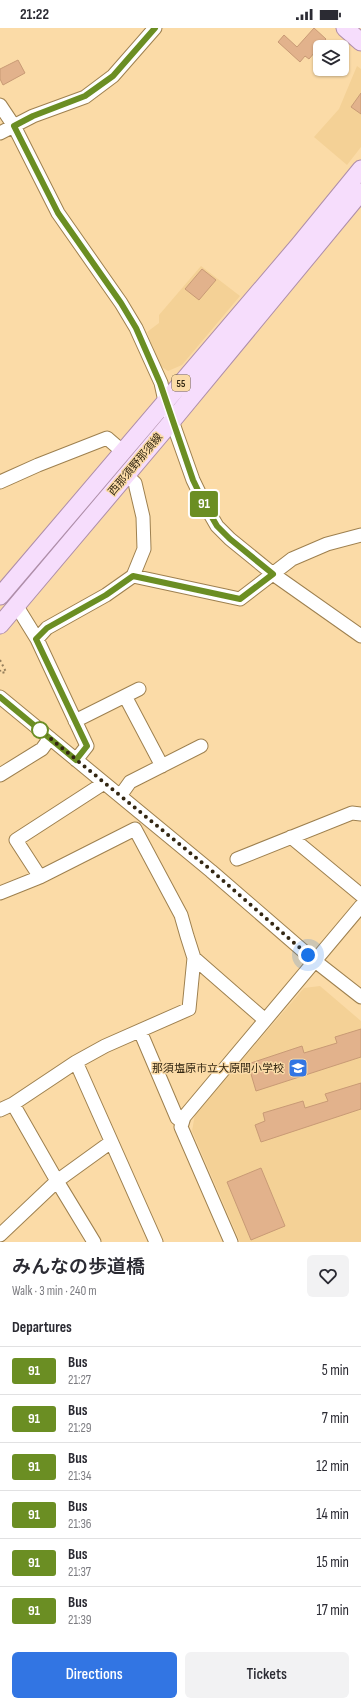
<!DOCTYPE html>
<meta charset="utf-8">
<style>
:root{--surface:#fff;--page:#f2f2f3;--text:#2b2b33;--muted:#7c7c81;--line:#e1e1e2;--accent:#3275e3}
body{margin:0;font-family:"Sofia Sans Condensed","Noto Sans JP",sans-serif;background:var(--page);color:var(--text);height:100vh;display:flex;flex-direction:column;font-size:15px;white-space:nowrap}
*{box-sizing:border-box;margin:0}
p{font-size:13px;color:var(--muted)}
.icon{flex:none;width:22px;height:22px;fill:none;stroke:currentColor;stroke-width:2;stroke-linecap:round;stroke-linejoin:round}
.map{position:relative;height:1214px;overflow:hidden}
.panel{display:flex;flex-direction:column;background:var(--surface);flex:1}
.panel>*{flex:none}
.badge{padding:0 8px;border-radius:3px;font-size:14px;line-height:26px}
.tools{position:absolute;left:313px;top:12px;display:grid;gap:8px}
.tools a{display:grid;place-items:center;width:36px;height:36px;border-radius:6px;background:var(--surface);box-shadow:0 1px 3px #0004;font-size:20px}
.you{position:absolute;width:20px;height:20px;margin:-10px;border:3px solid #fff;border-radius:50%;background:#1a73e8;box-shadow:0 0 0 6px #1a73e833}
.map>.badge{position:absolute;translate:-50% -50%;box-shadow:0 0 0 2px #fff}
h2{padding:0 12px;font-size:15px;line-height:36px}
.round{display:grid;place-items:center;flex:none;width:42px;height:42px;border-radius:6px;background:var(--page)}
.overview{display:flex;align-items:center;justify-content:space-between;height:68px;padding:0 12px}
h1{font-size:19px;font-weight:600;line-height:30px}
.button{display:flex;gap:8px;margin-top:auto;padding:8px 12px}
.button a{flex:1;height:46px;border-radius:6px;background:var(--accent);color:#fff;font-size:16px;font-weight:600;line-height:46px;text-align:center}
.button a+a{background:var(--page);color:var(--text)}
ul{padding:0;list-style:none}
li{display:flex;align-items:center;gap:12px;height:48px;padding:0 12px;border-top:1px solid var(--line)}
li div{flex:1}
li b{display:block;font-size:15px}
li em{font-style:normal}
li .badge{min-width:44px;font-weight:700;text-align:center}
.status{display:flex;justify-content:space-between;align-items:center;height:28px;padding:0 20px;background:var(--surface);direction:ltr}
.status svg{height:11px;fill:currentColor}
.map>svg:first-child{display:block}
</style>
<div class="status"><b>21:22</b><svg viewBox="0 0 49 12"><path d="M0 12V9h3v3zM5 12V6h3v6zM10 12V3h3v9zM15 12V0h3v12zM26 1h20v11H26zM47 4h2v5h-2z"/></svg></div>
<div class="map">
<svg width="361" height="1214" viewBox="0 0 361 1214">
<rect width="100%" height="100%" fill="#fbdba7"/>
<path fill="#f4d196" d="M357,38L361,41V119L347,137L314,109L339,81Z
M201,238L240,268L182,337L168,343L159,337L147,304L159,295V287Z
M320,958L361,993V1214H240L192,1103L195,1086L304,960Z"/>
<path fill="#e2b28c" stroke="#c89a75" d="M314,0L326,11L309,31L305,28L300,34L278,14L284,7L297,19Z
M18,32L25,45L3,57L0,51V41Z
M361,65V86L351,79Z
M202,241L216,252L199,272L185,261Z
M361,1001V1029L256,1063L248,1036L302,1018L304,1025L337,1015L335,1009Z
M361,1055V1081L261,1114L255,1097L265,1093L263,1085L303,1073L305,1080L328,1073L325,1066Z
M261,1140L285,1198L251,1212L227,1154Z"/>
<g fill="none" stroke-linecap="round" stroke-linejoin="round">
<defs>
<path id="minor" d="M0,77L14,98L58,185L121,275L136,300L161,355L165,373L193,452L206,479L217,498L230,511L273,546L361,608
M0,105L33,88L85,69L113,48L155,0
M126,447L135,455L143,489L144,521L133,548
M0,454L38,437L107,410L122,423
M16,577L37,611L87,718L76,732
M37,611L47,600L106,567L133,548L240,571L292,531L327,516L361,507
M125,668L162,738
M0,669L211,843L315,933L361,969
M75,693L139,661
M0,747L42,721L50,710
M120,768L130,754L201,718
M291,809L361,867
M237,831L352,785L361,786
M40,849L16,812L104,755
M0,865L40,849L135,801L181,887L187,908L194,930L189,981L105,1018L76,1034L13,1076L0,1082
M194,930L265,992
M140,1003L177,1090L182,1094
M76,1034L156,1214
M13,1076L57,1153L94,1214
M0,1207L57,1153L111,1114
M231,1214L181,1099L184,1089L361,878"/>
<path id="major" d="M345,0L361,14
M0,568L299,217L361,141
M0,597L172,393L361,164"/>
</defs>
<use href="#minor" stroke="#9e804f" stroke-width="15"/>
<use href="#major" stroke="#ae8ea9" stroke-width="19"/>
<path stroke="#947e5b" stroke-width="2" stroke-dasharray="2 3" stroke-linecap="butt" d="M0,632L6,644L1,645L0,642"/>
<use href="#minor" stroke="#fff" stroke-width="13"/>
<use href="#major" stroke="#f6ddfc" stroke-width="17"/>
</g>
<g fill="none" stroke-linecap="round" stroke-linejoin="round">
<defs>
<path id="line" d="M0,669L76,732L87,718L36,611L47,600L106,567L133,548L240,571L273,546L230,511L217,498L206,479L193,452L160,355L136,300L121,275L58,185L14,98L33,88L85,68L113,48L155,0"/>
</defs>
<use href="#line" stroke="#fff" stroke-width="9"/>
<use href="#line" stroke="#6b8e23" stroke-width="6"/>
<path stroke="#332713" stroke-width="4" stroke-dasharray="0 7.2" d="M40,702L211,842L308,927"/>
</g>
<defs>
<symbol id="school-square" viewBox="-11 -11 22 22"><rect x="-9" y="-9" width="18" height="18" rx="4" fill="#3275e3" stroke="#fbdba7"/><path d="M0-5L7-2L0 1L-7-2ZM-4 1L0 2.5L4 1V4Q0 6-4 4Z" fill="#fff"/></symbol>
</defs>
<g fill-rule="evenodd">
<use href="#school-square" x="287" y="1029" width="22" height="22"/>
</g>
<circle fill="#fff" stroke="#6b8e23" stroke-width="2" cx="40" cy="702" r="8"/>
<g text-anchor="middle" stroke-width="3" stroke-linejoin="round" paint-order="stroke">
<rect fill="#fbdba7" stroke="#6f5d3f" stroke-width="1" x="172" y="347" width="18" height="16" rx="3"/>
<g font-size="10" font-weight="bold" fill="#332713">
<text x="181" y="359">55</text>
</g>
<g font-size="11" fill="#332713" stroke="#fbdba7">
<text transform="translate(135 436) rotate(-50)" y="4">西那須野那須線</text>
</g>
<g font-size="11" fill="#332713" stroke="#fbdba7" text-anchor="end">
<text x="284" y="1044">那須塩原市立大原間小学校</text>
</g>
</g>
</svg>
<div class="tools">
<a><svg class="icon" aria-label="layers" viewBox="0 0 24 24"><path d="M12 4l9 5-9 5-9-5zM3 14l9 5 9-5"/></svg></a>
</div>
<div class="you" style="left:308px;top:927px"></div>
<b class="badge" style="left:204px;top:476px;background:#6b8e23;color:#fff">91</b>
</div>
<section class="panel">
<div class="overview"><div><h1>みんなの歩道橋</h1><p>Walk · 3 min · 240 m</p></div><a class="round"><svg class="icon" aria-label="heart" viewBox="0 0 24 24"><path d="M12 20l-8-8c-3-5 5-10 8-4 3-6 11-1 8 4z"/></svg></a></div>
<h2>Departures</h2>
<ul>
<li><span class="badge" style="background:#6b8e23;color:#fff">91</span><div><b>Bus</b><p>21:27</p></div><em>5 min</em></li>
<li><span class="badge" style="background:#6b8e23;color:#fff">91</span><div><b>Bus</b><p>21:29</p></div><em>7 min</em></li>
<li><span class="badge" style="background:#6b8e23;color:#fff">91</span><div><b>Bus</b><p>21:34</p></div><em>12 min</em></li>
<li><span class="badge" style="background:#6b8e23;color:#fff">91</span><div><b>Bus</b><p>21:36</p></div><em>14 min</em></li>
<li><span class="badge" style="background:#6b8e23;color:#fff">91</span><div><b>Bus</b><p>21:37</p></div><em>15 min</em></li>
<li><span class="badge" style="background:#6b8e23;color:#fff">91</span><div><b>Bus</b><p>21:39</p></div><em>17 min</em></li>
</ul>
<div class="button"><a>Directions</a><a>Tickets</a></div>
</section>
